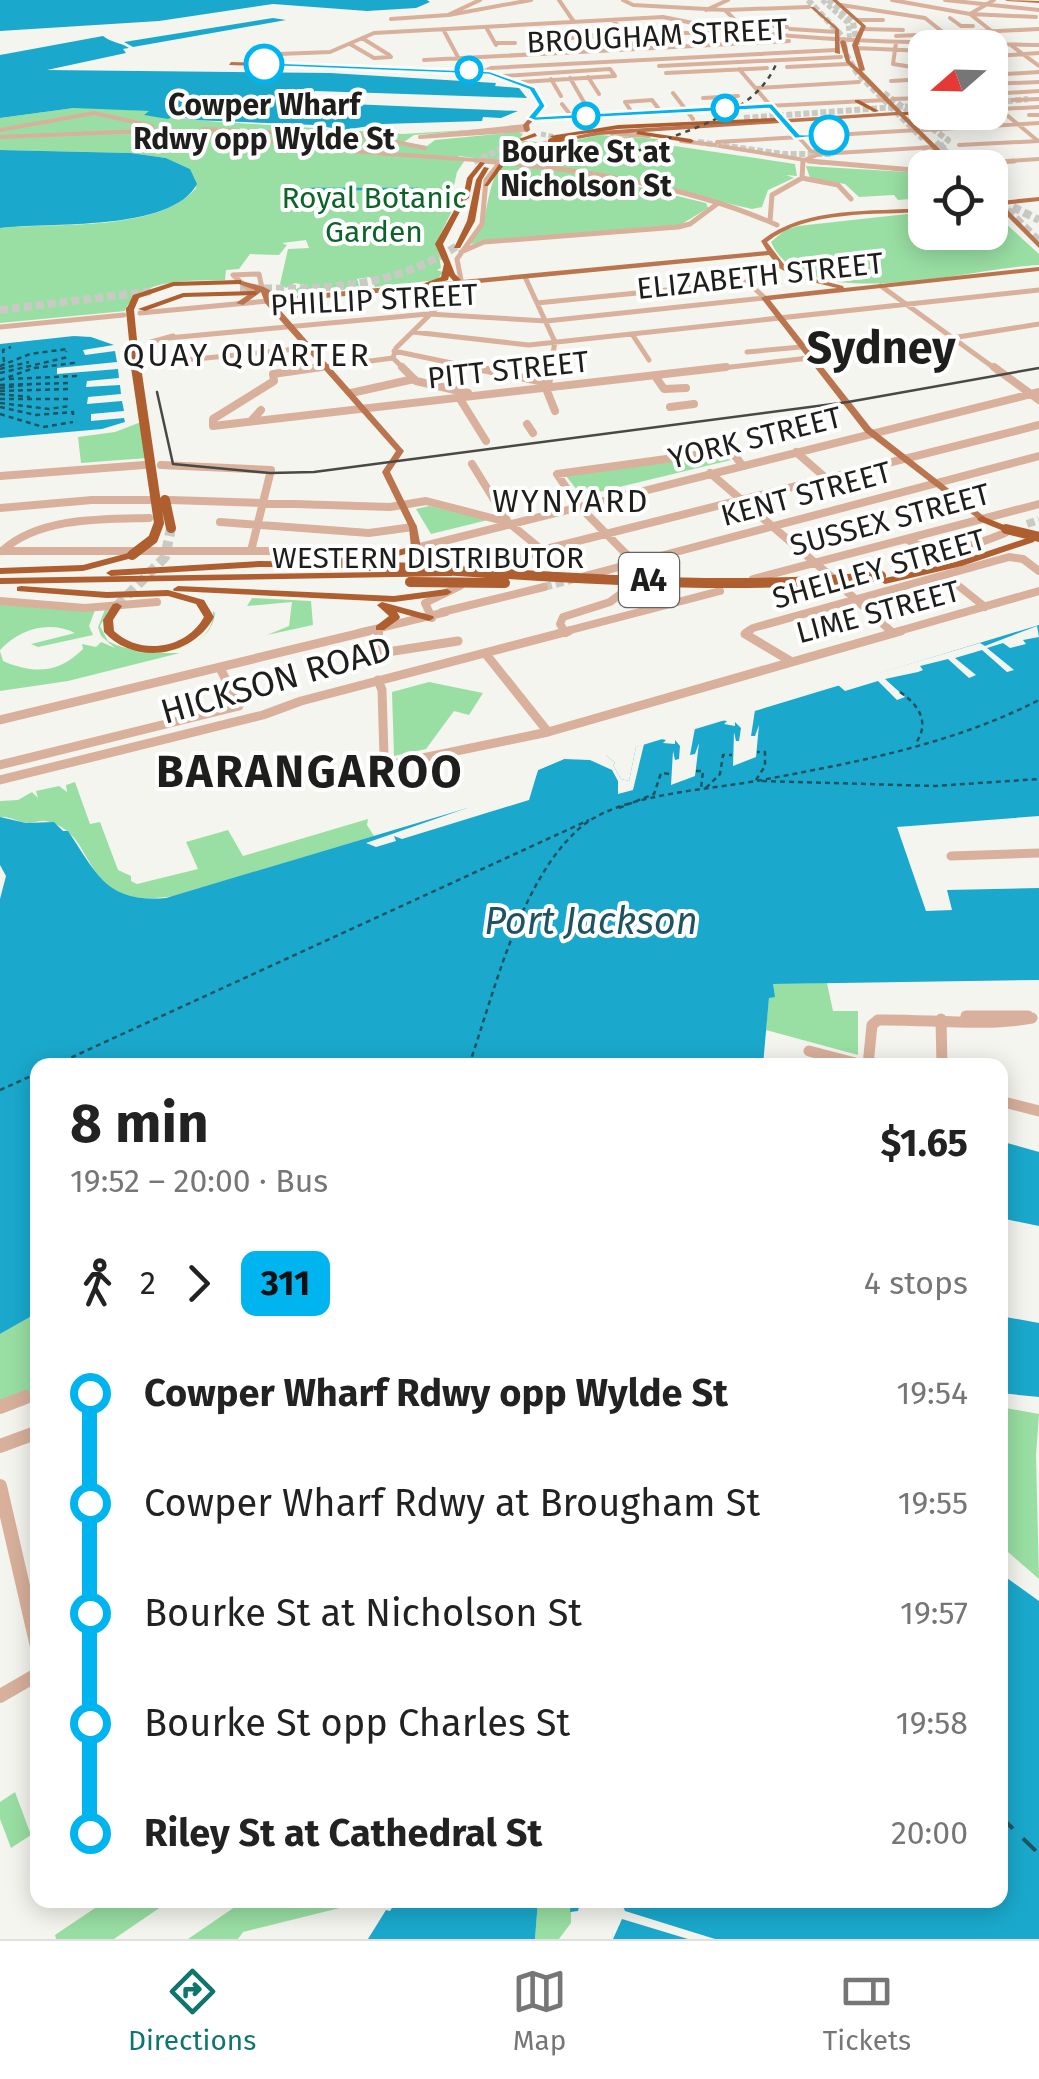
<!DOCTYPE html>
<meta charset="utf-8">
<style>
:root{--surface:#fff;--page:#f2f2f2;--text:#222;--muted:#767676;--line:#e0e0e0;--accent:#0f766e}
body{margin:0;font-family:"Fira Sans",sans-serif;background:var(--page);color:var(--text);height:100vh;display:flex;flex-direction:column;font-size:38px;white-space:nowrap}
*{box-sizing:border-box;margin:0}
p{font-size:32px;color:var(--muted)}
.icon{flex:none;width:55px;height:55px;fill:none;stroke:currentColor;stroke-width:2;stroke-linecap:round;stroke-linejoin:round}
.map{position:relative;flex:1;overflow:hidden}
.drawer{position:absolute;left:30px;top:1058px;width:978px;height:850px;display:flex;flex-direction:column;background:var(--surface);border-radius:20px;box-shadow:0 5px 25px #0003}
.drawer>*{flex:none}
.badge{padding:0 20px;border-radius:15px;font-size:35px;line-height:65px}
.needle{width:65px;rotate:250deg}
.buttons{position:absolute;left:908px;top:30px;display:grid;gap:20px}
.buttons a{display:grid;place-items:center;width:100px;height:100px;border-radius:20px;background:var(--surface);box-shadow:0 5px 25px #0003;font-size:50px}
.map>.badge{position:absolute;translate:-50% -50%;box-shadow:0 0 0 5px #fff}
.legs{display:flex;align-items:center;gap:15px;height:110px;padding:0 40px;font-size:32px}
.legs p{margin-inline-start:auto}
.overview{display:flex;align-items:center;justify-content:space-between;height:170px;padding:0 40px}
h1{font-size:55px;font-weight:700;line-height:75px}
ul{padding:0 40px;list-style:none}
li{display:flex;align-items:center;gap:35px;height:110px;font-size:38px}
li i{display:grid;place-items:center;width:15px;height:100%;margin:0 12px;background:currentColor}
li i::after{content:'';width:25px;height:25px;margin:-12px;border:8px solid;border-radius:50%;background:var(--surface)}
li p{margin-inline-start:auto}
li:first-child i{background:linear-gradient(#0000 50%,currentColor 0)}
li:last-child i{background:linear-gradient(currentColor 50%,#0000 0)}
.dock{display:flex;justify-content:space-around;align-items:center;height:140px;border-top:2px solid var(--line);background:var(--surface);font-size:28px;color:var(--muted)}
.dock a{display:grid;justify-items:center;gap:5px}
.dock .on{color:var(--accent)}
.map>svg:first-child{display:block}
</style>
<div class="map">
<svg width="1039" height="1939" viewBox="0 0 1039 1939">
<rect width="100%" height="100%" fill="#f5f5ef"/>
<path fill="#99dfa3" d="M82,107L149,111L192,120L403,134L484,129L414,135L404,142L427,146L435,140L518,132L523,134L518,140L557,144L599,135L659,139L630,155L654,158L668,145L795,164L797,176L786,175L794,178L768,190L762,207L752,209L586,171L458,156L465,160L457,172L449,208L453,209L437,241L441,268L437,270L443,272L437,280L375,287L370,277L357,279L360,288L285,295L304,285L295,283L286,288L280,284L288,249L309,248L306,240L282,243L287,245L279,255L250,254L239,269L226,270L225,280C195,281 138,277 125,311L0,323V228C54,222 158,233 196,188L190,169L166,158L131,153L0,150V118Z
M468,160L582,173L706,203L708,208L680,225L470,244C492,218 483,193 501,165Z
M806,166L925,173V202L921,198L898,200L894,195L859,197L845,184L810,178Z
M990,209L1039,254V265C974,267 804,318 771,242L785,230L798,226L925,212V232H990Z
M141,422L147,458L81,463L78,437L115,432Z
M722,455L731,460L582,496L566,476Z
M429,506L488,520L431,534L416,509Z
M252,598L311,601L313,625L267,635L289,626L292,602L247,606Z
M0,602L95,610L89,626L93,635L38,647L31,644L75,633C49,620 19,629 0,650Z
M106,607H111L100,626L108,641C136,658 215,658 213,611L215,613C211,651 163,652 134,653H180L68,681L0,691V651L3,661C33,674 58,674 83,649L82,644L96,647L101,642L115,648L101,636L98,627Z
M429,682L483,693L469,715L454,711L426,749L394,756L392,692Z
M75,782L90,824L100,822L118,870L131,876V881L137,884L198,869L186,842L228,830L243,856L368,819L367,825L374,836L174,896C73,912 103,832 45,821C40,820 35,823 30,823C19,823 11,816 0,817V801L18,800L32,792L38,798L36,791L59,786L67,792L66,785Z
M827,983L833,1011H858V1055L766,1030L769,997H774L772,984Z
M37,1313V1400L0,1405V1334Z
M1000,1407L1039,1414L1036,1455L1039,1579L1000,1545Z
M15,1792L31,1835L11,1848L0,1819V1802Z
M107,1900H171L114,1939H56L55,1935Z
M245,1900H372L243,1932L238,1939H188Z
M538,1900H571V1923L559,1939H535Z"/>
<path fill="#1aa9cd" d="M0,0H427L430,2L416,8L367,11L273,4L159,21L0,31Z
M273,18L286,20L133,47L124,42Z
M103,36C112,43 120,42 129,48L123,49L126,53L47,70L330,73L496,83L495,86L519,88L527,98L315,91L303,102L518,111L501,118L483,117L482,121L383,124L343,130L315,125L192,120L175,115L168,119L144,115L149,111L74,108L0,118V55Z
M0,150L131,153L166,158L190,169L197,184C172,232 48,222 0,228Z
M74,336L91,337L114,345L83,350L85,355L115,351L117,362L57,368V374L118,369L119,378L87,381L86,387L120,385L121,394L88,397L87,404L122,401L124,411L91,414V421L124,418L125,422L102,429L0,438V344Z
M1039,625V816L897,827L926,911L952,910L947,890L1039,888V980L773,984L775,997L769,998L763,1065H38L37,1313L0,1334V899L6,876L0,865V817L26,823L54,822L63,831H68C97,874 106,903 166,898L531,789L538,770L564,759L606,755L615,763L613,765L621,779L629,781L636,747Z
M1000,1141L1039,1152V1226L1000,1218Z
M1000,1316L1039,1323V1397L1000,1393Z
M1000,1573L1039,1601V1939H613L611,1904L579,1907L578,1911L570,1912L571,1900H1000Z
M386,1900H538L535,1939H368L386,1910L390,1911L393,1906Z"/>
<path fill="#f5f5ef" d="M1037,626L1039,637L1023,640L1026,644L1010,648L1003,643L987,648L1014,670L1007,672L982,650L955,658L976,675L969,678L948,659L920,666L923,670L918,672L885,679L905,697L897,700L878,681L845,691L838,685L980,643L985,646Z
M755,710L751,736H755L759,725L756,757L733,766L734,732L736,741H739L741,728L735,722V726L724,724L727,721L721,720Z
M695,728L690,755L695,754L699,743L695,776L671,785L673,751L675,760L679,759L680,746L675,740V744L663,743L666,740L661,739Z
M644,744L633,790L618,794V781L612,770L590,760L564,759L538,770L529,800L402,839L394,836L396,841L376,847L366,843L467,808L465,805L522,791L538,765L563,754L606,755L615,763L613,765L621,779L629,781L636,747Z
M608,1900H620L625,1911L715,1939H688L622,1919L613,1939Z"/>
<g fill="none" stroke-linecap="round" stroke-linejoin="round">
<path stroke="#1aa9cd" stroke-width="2.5" d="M310,189H418
M289,193L302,190"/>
<path stroke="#1f5363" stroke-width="2.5" stroke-dasharray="5 4" stroke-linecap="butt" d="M4,362L3,350L11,347
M0,366L30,354L67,349L66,352
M0,369L29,362
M0,373L68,357
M9,379L76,376L75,373
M0,380L34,368L74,363L75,366
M0,385L71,383
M0,388L33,384
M0,391L71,389
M0,394L30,397
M0,399H70
M0,403L49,409L70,406
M0,407L36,415L73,412V416
M0,414L43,427L73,422
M900,692C919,705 930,722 916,743
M696,771H703L701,789
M756,780L765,766V752H757
M762,781L935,786L1039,779
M706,788L720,774L723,755H732
M619,808L654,794L661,773L670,774
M55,1065L589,820
M469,1065C495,991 520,879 581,827C620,794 707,790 756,781C853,763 951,745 1039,700
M0,1090L38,1073"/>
<path stroke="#1f5363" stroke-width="4" stroke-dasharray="18 14" stroke-linecap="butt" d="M1000,1816L1039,1854"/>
<path stroke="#cacac5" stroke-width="4" stroke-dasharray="4 2.5" stroke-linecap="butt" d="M500,163L511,156L555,143"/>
<path stroke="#cacac5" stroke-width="5" stroke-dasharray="5 2.5" stroke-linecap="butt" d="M498,165L504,161"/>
<path stroke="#cacac5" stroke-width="8" stroke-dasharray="8 4" stroke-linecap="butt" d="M1027,524L1039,520
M544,587L574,579"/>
<path stroke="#cacac5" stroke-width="5" stroke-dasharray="5 2.5" stroke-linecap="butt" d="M822,0L848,23L850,42
M541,134L562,138"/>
<path stroke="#cacac5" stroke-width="6" stroke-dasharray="6 2.5" stroke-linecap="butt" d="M808,0L842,36L846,54L857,73L923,139
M828,0L853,22L858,51
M884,93L948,140L944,145L922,149
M990,103L1028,99
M744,118L925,105
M698,142L783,154H831
M936,142L958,163
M474,162L522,139
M495,163L513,152L552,142"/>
<path stroke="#cacac5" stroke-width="8" stroke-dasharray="8 4" stroke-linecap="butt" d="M956,161L963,168
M494,164L499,161
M990,193L1039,241
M1013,207L1039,220
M240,288C318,290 390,290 457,246
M0,310L153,291"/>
<path stroke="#cacac5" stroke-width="10" stroke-dasharray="10 5" stroke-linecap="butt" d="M117,606L165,557L171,528"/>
<path stroke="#d8b09c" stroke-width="4" d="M559,0L574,22
M623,0L633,5L725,10L809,7
M892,0L970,14L1036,17
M945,0L1039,10
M994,0L970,14L994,33
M841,5L925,18L944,33
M706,10L728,0
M725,10L738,23L787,27
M449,15L531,0
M950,18L961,26H973
M391,19L448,15L480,0
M613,20L637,49
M858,20H883
M486,27L496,45
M443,29L459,59
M790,29L837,32
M863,29L903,30
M651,33H710
M594,35L540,39L595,37
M896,36L1039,29
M362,38L386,53
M495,43H515
M896,43L893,64L925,69
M350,44L374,58L391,57L388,54
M1012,46L1039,66
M855,48L925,51
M996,56L1039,53
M424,60L789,41
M254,65L249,58L254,55L330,52L374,33L663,17C787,44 913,42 1039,45
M659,66L841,57
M787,67L848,64
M739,69L781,118
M482,72L491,68L836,50
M666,73L767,68
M990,75L1039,72
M503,76L610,69L615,76
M588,77L599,94
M570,78L592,116
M551,79L561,96
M891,81L925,79
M522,82L615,76
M990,84L1039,82
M756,88L859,82
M673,93L693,119
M990,94L1039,91
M703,98L738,96
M892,99L925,98
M1013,100L1039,99
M990,101L1038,141
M562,104L572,117
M1000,109L1039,107
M633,114L625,102L652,100L661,112
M925,114L938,112
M1029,115H1039
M532,118L886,100
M784,121L811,151L820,153
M526,126L420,137L527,130
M203,129L372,137L425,148
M0,130L94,113L152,126
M923,130L1039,123
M612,134L649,136
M0,137L168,130L362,152L516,163
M681,141L715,145
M717,142L918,130
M959,145L1039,141
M720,146L823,163
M804,160L820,154L935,147
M981,163L1039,159"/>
<path stroke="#d8b09c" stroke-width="5" d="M482,161C577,168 689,186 777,225
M809,161L925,171
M959,165L1014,161
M802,178L838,185L851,199
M770,221L772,195L802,178L803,161
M461,252L484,242L678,227L690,224L717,204
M525,277L555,342L550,370
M881,286L997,370
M253,293L233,275L259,274L262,288
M537,303L747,282L765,298
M140,313L268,301
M0,327L124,315
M413,332L529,345L1039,290
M632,334L649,360
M173,336L151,342L156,363L348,344
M168,338L428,314L546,321L765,298
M952,338L1039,324
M394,351L485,370
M747,352L801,347
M393,358L396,348L458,287L461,280L457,259L482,224L486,180L498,165
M393,358L405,370
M303,370L393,358
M704,370L809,358"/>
<path stroke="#d8b09c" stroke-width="8" d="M402,367L416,381L468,393
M473,367L548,383
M551,367L547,391L555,411
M994,367L1039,400
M655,376L664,389L686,388
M351,393L414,379
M460,399L486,441
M670,407L694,404
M251,421L261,410
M527,424L533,433
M213,426L726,367
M213,426V419L274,381L273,374L322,367
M796,452L827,479
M472,464L508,522L542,550
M161,465L271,470L251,551
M710,473L834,579
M0,476L144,465
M170,500L390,507L426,501L507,522
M0,508L92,500H149
M220,522L369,533L413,527
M908,540C942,560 971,546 1005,533
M416,548L1039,392
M0,551H297
M2,551C39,517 102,519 149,518
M634,562L578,505L557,474L725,451L732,452L742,465
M491,571L542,550L1039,425
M945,575L985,607
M585,576L1039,456
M753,579L1039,504
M844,589L893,633
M0,601L85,608L157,602
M442,612L544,587
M432,618L425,603L460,586
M378,629L379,633
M359,633L446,612
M559,633L720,591
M566,633L560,624L563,617L610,602L630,587
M746,633L753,628L1009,557L1023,559L1039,571
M892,633L1039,591"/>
<path stroke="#d8b09c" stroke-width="9" d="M378,631L381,653L458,641
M749,631L745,634L792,662L901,631
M485,653L548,732
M353,658L381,653
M378,680L382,690L384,756L389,765L548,732L792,662
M0,720L369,631
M0,765L239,706L220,668
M0,780L263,715L301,701L569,631
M951,856L1039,853"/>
<path stroke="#d8b09c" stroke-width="11" d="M966,1016H1028
M941,1019L942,1065
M809,1051L863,1065
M868,1065L872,1025L878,1020C928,1019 984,1027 1032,1018
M1000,1101L1039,1111"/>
<path stroke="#d8b09c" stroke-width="14" d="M0,1407L26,1397
M0,1446L38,1432
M0,1486L38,1651
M0,1696L38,1674"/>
<path fill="#ba754e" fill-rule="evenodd" d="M832,0H837L866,26L858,45L865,70L862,71L902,112H908V114L905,115L959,168H952L899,115L599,135L555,143L552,141L599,131L896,112L846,62L840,42L843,40L846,42L850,61L859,69L852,45L861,26Z
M1005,0L1039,1V3L1007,1Z
M810,7H814L839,29L840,54L835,53V29Z
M231,62L482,70L529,84L545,107L529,125L530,130L527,132L524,130L523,125L539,107L525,86L482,74L229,65Z
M990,193L1000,201L1039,197V201L1003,205L1039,242V248L996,205H990V203L993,202L990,199Z
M925,208V212C876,215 806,210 767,242L786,267L804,276L843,286L844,288L1039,267V271L770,300L871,428L985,517V521L982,522L865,432L761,298L765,296L837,288L800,279L773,265L772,264L775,262L769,255L274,303L404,451L390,472L417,527L421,548L416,551L411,548L409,527L382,472L396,451L265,303L261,292L243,305L236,303L255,290L236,283V281L238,280L264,287L273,292L269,294L272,298L767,251L761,241C804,206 872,212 925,208Z"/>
<path fill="#ae5e2f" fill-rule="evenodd" d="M855,100H859L879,111L874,112L855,102Z
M925,109V113L906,115L903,113Z
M775,118L777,121L618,129L553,138L550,136L618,125Z
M638,131L691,139L694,141L691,143L636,134Z
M535,133L537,136L522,141L519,139Z
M480,162L485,163L473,178L469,198L466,200L443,244L455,274L464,283L457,285L449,276L448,280L422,288V284L441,277L444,264L435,244L464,193L467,178Z
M499,164L504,165L488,186H484Z
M484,167L489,168L482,180L475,221L460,248H454L467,221L476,180Z
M238,280H241V284L174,286L139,298L133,312L126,310L133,295L173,282Z
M253,291L257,293L256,295L184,297L145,311L138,309L183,293Z
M982,516L1009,527L1011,529L1006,532L979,521L977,519Z
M1030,537L1035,540L1034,542L962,566L885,584L880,581L881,579L955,562Z
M416,545L421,548L420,550L380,561L355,562L358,565L353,568L260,567L111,576L106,573L111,570L260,561L341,562V558L345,557L380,555Z
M441,545L446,548L445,550L416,567L412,568L407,565Z
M132,552L137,555L136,557L83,571L0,574V568L83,565Z
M448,571L452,572V576L0,584V578Z
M21,586L107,592L168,590L204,600L214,617C193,657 135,666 104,632L103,620L113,604L117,603L122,606L113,620L114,631C141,656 186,649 204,617L196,604L168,596L107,598L17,591V587Z
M178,586L394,596L447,589L452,592L447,595L394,602L174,591L173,589Z
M382,602L433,616L434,618L429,621L397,612L400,617L399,619L384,630H376V626L389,616L377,605Z"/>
<path stroke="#484845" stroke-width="2.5" d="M157,392L173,464L270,473L314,472L848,402L1039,368"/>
<path stroke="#484845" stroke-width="2.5" stroke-dasharray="5 5" stroke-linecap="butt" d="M630,155C680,129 754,119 777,62"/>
<path stroke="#ae5e2f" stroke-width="6" d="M551,141L564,137"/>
<path stroke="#ae5e2f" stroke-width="8" d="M130,310L136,370"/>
<path stroke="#ae5e2f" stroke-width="10" d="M165,500L171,528
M1006,529L1039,537
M132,555L153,539L159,523L136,367
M353,565C527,573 707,594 881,576
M410,582L505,583"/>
</g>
<path fill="#00b5ef" stroke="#fff" stroke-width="2.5" d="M264,62L490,71L535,87L546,106L538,116L772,103L800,134L834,135L795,139L769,109L535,121L527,118L538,105L529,90L489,75L261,66Z"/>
<g fill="#fff" stroke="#00b5ef" stroke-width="5">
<circle cx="264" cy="64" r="18"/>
<circle cx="469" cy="70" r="12"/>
<circle cx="725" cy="108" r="12"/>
<circle cx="586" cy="116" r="12"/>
<circle cx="829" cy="135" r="18"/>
</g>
<g text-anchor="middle" stroke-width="8" stroke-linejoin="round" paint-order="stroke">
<g font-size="30" fill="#1e1e1c" stroke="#fff">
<text transform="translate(657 36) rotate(-3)" y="10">BROUGHAM STREET</text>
<text transform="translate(760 276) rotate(-6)" y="10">ELIZABETH STREET</text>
<text transform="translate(374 300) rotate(-3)" y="10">PHILLIP STREET</text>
<text transform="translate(508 370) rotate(-6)" y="10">PITT STREET</text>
<text transform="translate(755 438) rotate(-14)" y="10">YORK STREET</text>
<text transform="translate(806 494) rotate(-15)" y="10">KENT STREET</text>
<text transform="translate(890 520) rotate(-15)" y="10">SUSSEX STREET</text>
<text x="428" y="568">WESTERN DISTRIBUTOR</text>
<text transform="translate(879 569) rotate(-16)" y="10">SHELLEY STREET</text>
<text transform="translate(878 612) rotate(-15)" y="10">LIME STREET</text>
</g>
<g font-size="30" font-weight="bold" fill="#1e1e1c" stroke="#fff">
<text x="264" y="115">Cowper Wharf<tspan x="264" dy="34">Rdwy opp Wylde St</tspan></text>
<text x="586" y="162">Bourke St at<tspan x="586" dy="34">Nicholson St</tspan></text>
</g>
<g font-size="30" fill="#0c6429" stroke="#fff">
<text x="374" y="208">Royal Botanic<tspan x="374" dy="34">Garden</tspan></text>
</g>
<g font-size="32" letter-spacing="2.5" fill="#1e1e1c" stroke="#fff">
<text x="247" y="366">QUAY QUARTER</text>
<text x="571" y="512">WYNYARD</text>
</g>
<rect fill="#fff" stroke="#626260" stroke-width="2.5" x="619" y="553" width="60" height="54" rx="8"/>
<g font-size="32" font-weight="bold" fill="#1e1e1c">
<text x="649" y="591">A4</text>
</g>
<g font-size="35" fill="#1e1e1c" stroke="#fff">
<text transform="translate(276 680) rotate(-16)" y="12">HICKSON ROAD</text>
</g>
<g font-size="38" font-style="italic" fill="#1f5363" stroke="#fff">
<text x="591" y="934">Port Jackson</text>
</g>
<g font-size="45" font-weight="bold" fill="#1e1e1c" stroke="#fff">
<text x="881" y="363">Sydney</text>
</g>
<g font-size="45" font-weight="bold" letter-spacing="2.5" fill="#1e1e1c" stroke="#fff">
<text x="310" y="787">BARANGAROO</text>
</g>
</g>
</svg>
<div class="buttons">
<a><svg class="needle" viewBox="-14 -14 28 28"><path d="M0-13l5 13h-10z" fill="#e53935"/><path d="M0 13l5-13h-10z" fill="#767676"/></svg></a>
<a><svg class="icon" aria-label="locate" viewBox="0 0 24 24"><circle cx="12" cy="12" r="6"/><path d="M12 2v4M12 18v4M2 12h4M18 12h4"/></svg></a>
</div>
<section class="drawer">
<div class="overview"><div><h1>8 min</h1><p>19:52 – 20:00 · Bus</p></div><b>$1.65</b></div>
<div class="legs"><svg class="icon" aria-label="walk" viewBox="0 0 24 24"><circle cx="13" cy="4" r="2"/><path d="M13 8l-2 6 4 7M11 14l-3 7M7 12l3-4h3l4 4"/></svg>2<svg class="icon" aria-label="forward" viewBox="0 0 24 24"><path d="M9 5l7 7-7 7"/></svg><b class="badge" style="background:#00b5ef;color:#111">311</b><p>4 stops</p></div>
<ul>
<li><i style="color:#00b5ef"></i><b>Cowper Wharf Rdwy opp Wylde St</b><p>19:54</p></li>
<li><i style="color:#00b5ef"></i><span>Cowper Wharf Rdwy at Brougham St</span><p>19:55</p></li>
<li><i style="color:#00b5ef"></i><span>Bourke St at Nicholson St</span><p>19:57</p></li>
<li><i style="color:#00b5ef"></i><span>Bourke St opp Charles St</span><p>19:58</p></li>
<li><i style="color:#00b5ef"></i><b>Riley St at Cathedral St</b><p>20:00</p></li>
</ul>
</section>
</div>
<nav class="dock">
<a class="on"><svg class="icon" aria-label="directions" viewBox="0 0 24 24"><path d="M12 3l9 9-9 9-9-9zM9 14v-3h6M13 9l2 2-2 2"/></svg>Directions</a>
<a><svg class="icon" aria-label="map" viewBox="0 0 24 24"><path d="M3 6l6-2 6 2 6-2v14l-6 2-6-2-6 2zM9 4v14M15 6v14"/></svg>Map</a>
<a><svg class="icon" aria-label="tickets" viewBox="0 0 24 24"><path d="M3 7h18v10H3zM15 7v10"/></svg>Tickets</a>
</nav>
